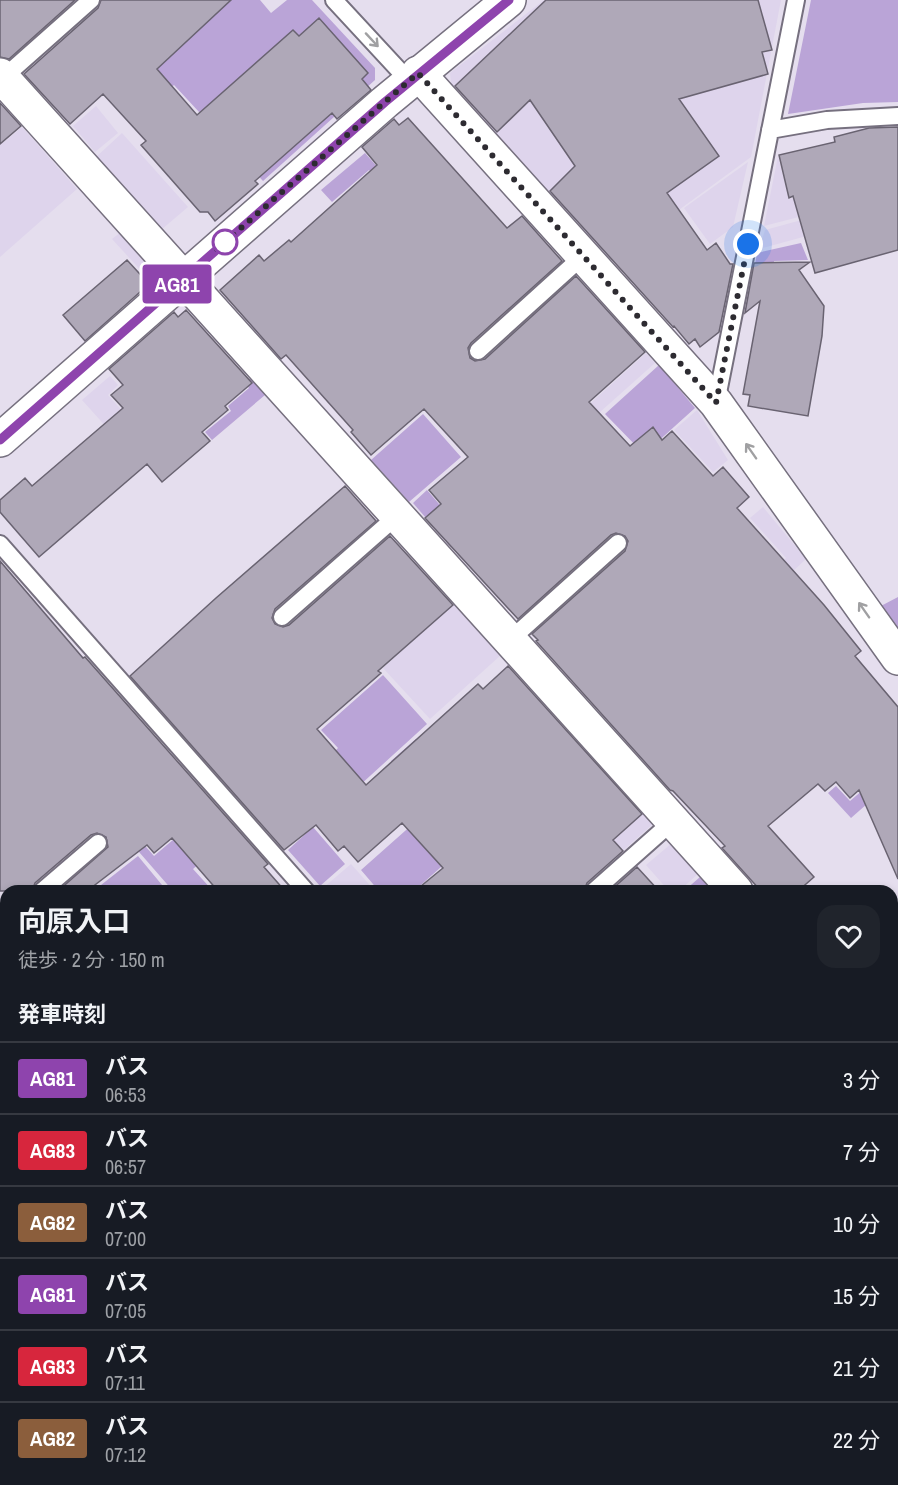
<!DOCTYPE html>
<html lang="ja">
<meta charset="utf-8">
<style>
:root{--surface:#171b24;--page:#20242c;--text:#f1f3f6;--muted:#9ea1a6;--line:#363941}
body{margin:0;font-family:"Archivo Narrow","Noto Sans JP",sans-serif;background:var(--page);color:var(--text);height:100vh;display:flex;flex-direction:column;font-size:22px;white-space:nowrap}
*{box-sizing:border-box;margin:0}
p{font-size:20px;color:var(--muted)}
.icon{flex:none;width:33px;height:33px;fill:none;stroke:currentColor;stroke-width:2;stroke-linecap:round;stroke-linejoin:round}
.map{position:relative;flex:1;overflow:hidden}
.panel{position:absolute;left:0px;top:885px;width:898px;height:600px;display:flex;flex-direction:column;background:var(--surface);border-radius:18px 18px 0 0;box-shadow:0 3px 9px #0003}
.panel>*{flex:none}
.badge{padding:0 12px;border-radius:4px;font-size:21px;line-height:39px}
.you{position:absolute;width:30px;height:30px;margin:-15px;border:4px solid #fff;border-radius:50%;background:#1a73e8;box-shadow:0 0 0 9px #1a73e833}
.map>.badge{position:absolute;translate:-50% -50%;box-shadow:0 0 0 3px #fff}
h2{padding:0 18px;font-size:22px;line-height:54px}
.round{display:grid;place-items:center;flex:none;width:63px;height:63px;border-radius:18px;background:var(--page)}
.overview{display:flex;align-items:center;justify-content:space-between;height:102px;padding:0 18px}
h1{font-size:28px;font-weight:700;line-height:45px}
ul{padding:0;list-style:none}
li{display:flex;align-items:center;gap:18px;height:72px;padding:0 18px;border-top:2px solid var(--line)}
li div{flex:1}
li b{display:block;font-size:22px}
li em{font-style:normal}
li .badge{min-width:66px;font-weight:700;text-align:center}
.map>svg:first-child{display:block}
</style>
<div class="map">
<svg width="898" height="1485" viewBox="0 0 898 1485">
<rect width="100%" height="100%" fill="#e5deee"/>
<path fill="#ded4ec" d="M544,0H781L751,157L608,262L452,93L450,73Z
M96,106L118,133L95,152L73,126Z
M22,127L77,189L0,257V137L4,142Z
M122,133L188,207L161,230L96,157Z
M778,156L789,199L820,192L845,205L764,226Z
M748,162L733,227L710,244L684,208Z
M849,207L872,218L759,249L765,230Z
M121,232L154,266L145,275L112,239Z
M646,353L655,363L581,429L572,420Z
M110,376L118,385L108,395L135,425L118,440L82,400Z
M697,410L728,460L713,472L674,430Z
M763,507L806,559L729,631L719,621L786,558L750,518Z
M454,603L501,655L430,719L383,668Z
M622,788L654,823L608,864L598,854L629,826L623,819L616,794Z
M672,843L699,873L679,891H669L646,865Z
M351,864L375,891H326L323,888Z
M6,1345V1416L0,1421V1350Z"/>
<path fill="#baa4d7" d="M112,0H260L271,13L287,0H312L375,68V80L263,181L174,85L160,97Z
M811,0H898V102L863,103L788,114Z
M365,153L439,237L414,220L369,170L332,202L321,190Z
M801,243L808,260L774,261L773,282L752,281L757,253Z
M659,365L695,408L644,454L605,414Z
M251,378L265,395L212,440L205,432L231,411L228,406L249,388L245,383Z
M423,414L461,457L409,502L371,460Z
M427,490L445,511L518,490L451,547L413,503Z
M898,597V633L879,607Z
M383,675L427,724L359,786L331,755L338,748L321,730Z
M416,739L482,813L476,836L414,891H379L361,870L432,807L391,761Z
M883,773L892,782L851,818L828,793L836,786L850,801Z
M313,827L345,864L320,886L288,850Z
M187,828L210,854L193,869L213,891H173L126,837L132,831L154,856Z
M138,856L167,891H106L101,885Z
M700,877L712,891H684Z
M423,1479H457L459,1481L453,1485H428Z
M572,1479H592L596,1483L601,1479H619L612,1485H577Z"/>
<path fill="#afa8b8" stroke="#696371" stroke-width="1.5" d="M0,0H75L9,59L0,57Z
M101,0H231L157,69L197,115L293,30L299,36L319,18L368,73L362,79L371,90L337,119L332,113L255,181L258,184L215,221L208,212H200L141,145L146,141L103,94L70,124L24,74L98,8Z
M546,0H758L772,50L762,52L768,74L679,99L719,156L667,193L707,250L716,243L730,264H733L719,332L700,347L695,339L689,344L674,326L673,327L550,191L575,166L530,100L497,132L455,86Z
M0,103L21,126L0,144Z
M408,118L507,228L522,216L562,261L471,343L468,348L470,358L475,361L485,359L576,276L645,352L589,402L630,446L653,427L662,440L672,431L713,476L723,467L749,497L737,508L824,605L861,651L855,656L898,707V879L859,790L850,798L836,782L825,791L818,784L768,826L814,877L798,891H761L722,848L725,846L673,791L670,790L536,641L538,640L532,634L625,551L628,541L625,536L616,533L611,535L518,619L425,518L441,504L429,490L468,457L424,409L371,455L351,432L353,430L286,355L281,359L220,290L259,255L264,261L289,240L291,242L377,165L362,147L394,119L399,125Z
M898,127V250L815,273L793,196L789,198L779,155L835,142L834,137L869,128Z
M127,260L149,284L85,341L63,315Z
M810,262L799,270L824,306L822,336L808,416L748,406L750,395L743,394L760,301L745,313L754,263Z
M186,310L252,383L225,406L228,410L202,432L210,441L162,482L147,464L39,557L0,512V500L25,478L32,486L123,408L111,395L123,385L109,369L174,312L178,317Z
M345,486L376,521L275,609L272,618L275,624L283,627L289,625L390,536L453,605L378,671L381,673L317,729L366,785L478,684L483,689L508,666L642,814L613,840L623,851L587,883L584,891H415L443,868L402,823L358,862L344,846L338,851L316,825L284,850L130,676L216,598Z
M0,561L83,658L85,657L268,864L264,867L285,891H218L172,838L154,853L147,845L87,891H58L108,847L106,837L97,833L91,835L35,883L32,891H0Z
M637,867L659,891H610Z"/>
<g fill="none" stroke-linecap="round" stroke-linejoin="round">
<defs>
<path id="lane" d="M334,0L409,81
M3,78L91,0
M770,130L827,120L898,116
M478,351L584,255
M716,403L796,0
M0,544L306,891
M282,617L398,515
M510,640L618,543
M42,891L98,843
M594,891L673,821
M0,927L6,922
M0,1089L6,1084
M826,1479L832,1485"/>
<path id="street" d="M418,73L716,403L898,658
M0,75L736,891
M892,977L898,972
M0,1036L6,1043
M892,1065L898,1071
M389,1479L395,1485
M314,1485L321,1479"/>
<path id="secondary" d="M0,440L385,102L509,0"/>
</defs>
<use href="#lane" stroke="#76707f" stroke-width="20"/>
<use href="#street" stroke="#76707f" stroke-width="36"/>
<use href="#secondary" stroke="#76707f" stroke-width="36"/>
<path stroke="#908b96" stroke-width="4" stroke-dasharray="4.5 4.5" stroke-linecap="butt" d="M691,1485L700,1479"/>
<use href="#lane" stroke="#fff" stroke-width="16"/>
<use href="#street" stroke="#fff" stroke-width="33"/>
<use href="#secondary" stroke="#fff" stroke-width="33"/>
</g>
<defs><path id="oneway-shaft" d="M-6 0H5M1.5-3L5.5 0L1.5 3" fill="none" stroke-width="1.6" stroke-linecap="round" stroke-linejoin="round" transform="scale(1.5)"/></defs>
<g stroke="#a0a0a2">
<use href="#oneway-shaft" transform="translate(372 40) rotate(47)"/>
<use href="#oneway-shaft" transform="translate(751 451) rotate(-125)"/>
<use href="#oneway-shaft" transform="translate(864 610) rotate(-125)"/>
</g>
<g fill="none" stroke-linecap="round" stroke-linejoin="round">
<defs>
<path id="line" d="M0,440L385,102L509,0"/>
</defs>
<use href="#line" stroke="#fff" stroke-width="14"/>
<use href="#line" stroke="#8e44ad" stroke-width="9"/>
<path stroke="#2d2b31" stroke-width="6" stroke-dasharray="0 10.8" d="M225,242L217,249L418,73L716,403L748,244"/>
</g>
<circle fill="#fff" stroke="#8e44ad" stroke-width="3" cx="225" cy="242" r="12"/>
</svg>
<div class="you" style="left:748px;top:244px"></div>
<b class="badge" style="left:177px;top:284px;background:#8e44ad;color:#fff">AG81</b>
<section class="panel">
<div class="overview"><div><h1>向原入口</h1><p>徒歩 · 2 分 · 150 m</p></div><a class="round"><svg class="icon" aria-label="heart" viewBox="0 0 24 24"><path d="M12 20l-8-8c-3-5 5-10 8-4 3-6 11-1 8 4z"/></svg></a></div>
<h2>発車時刻</h2>
<ul>
<li><span class="badge" style="background:#8e44ad;color:#fff">AG81</span><div><b>バス</b><p>06:53</p></div><em>3 分</em></li>
<li><span class="badge" style="background:#d7263d;color:#fff">AG83</span><div><b>バス</b><p>06:57</p></div><em>7 分</em></li>
<li><span class="badge" style="background:#8b5e3c;color:#fff">AG82</span><div><b>バス</b><p>07:00</p></div><em>10 分</em></li>
<li><span class="badge" style="background:#8e44ad;color:#fff">AG81</span><div><b>バス</b><p>07:05</p></div><em>15 分</em></li>
<li><span class="badge" style="background:#d7263d;color:#fff">AG83</span><div><b>バス</b><p>07:11</p></div><em>21 分</em></li>
<li><span class="badge" style="background:#8b5e3c;color:#fff">AG82</span><div><b>バス</b><p>07:12</p></div><em>22 分</em></li>
</ul>
</section>
</div>
